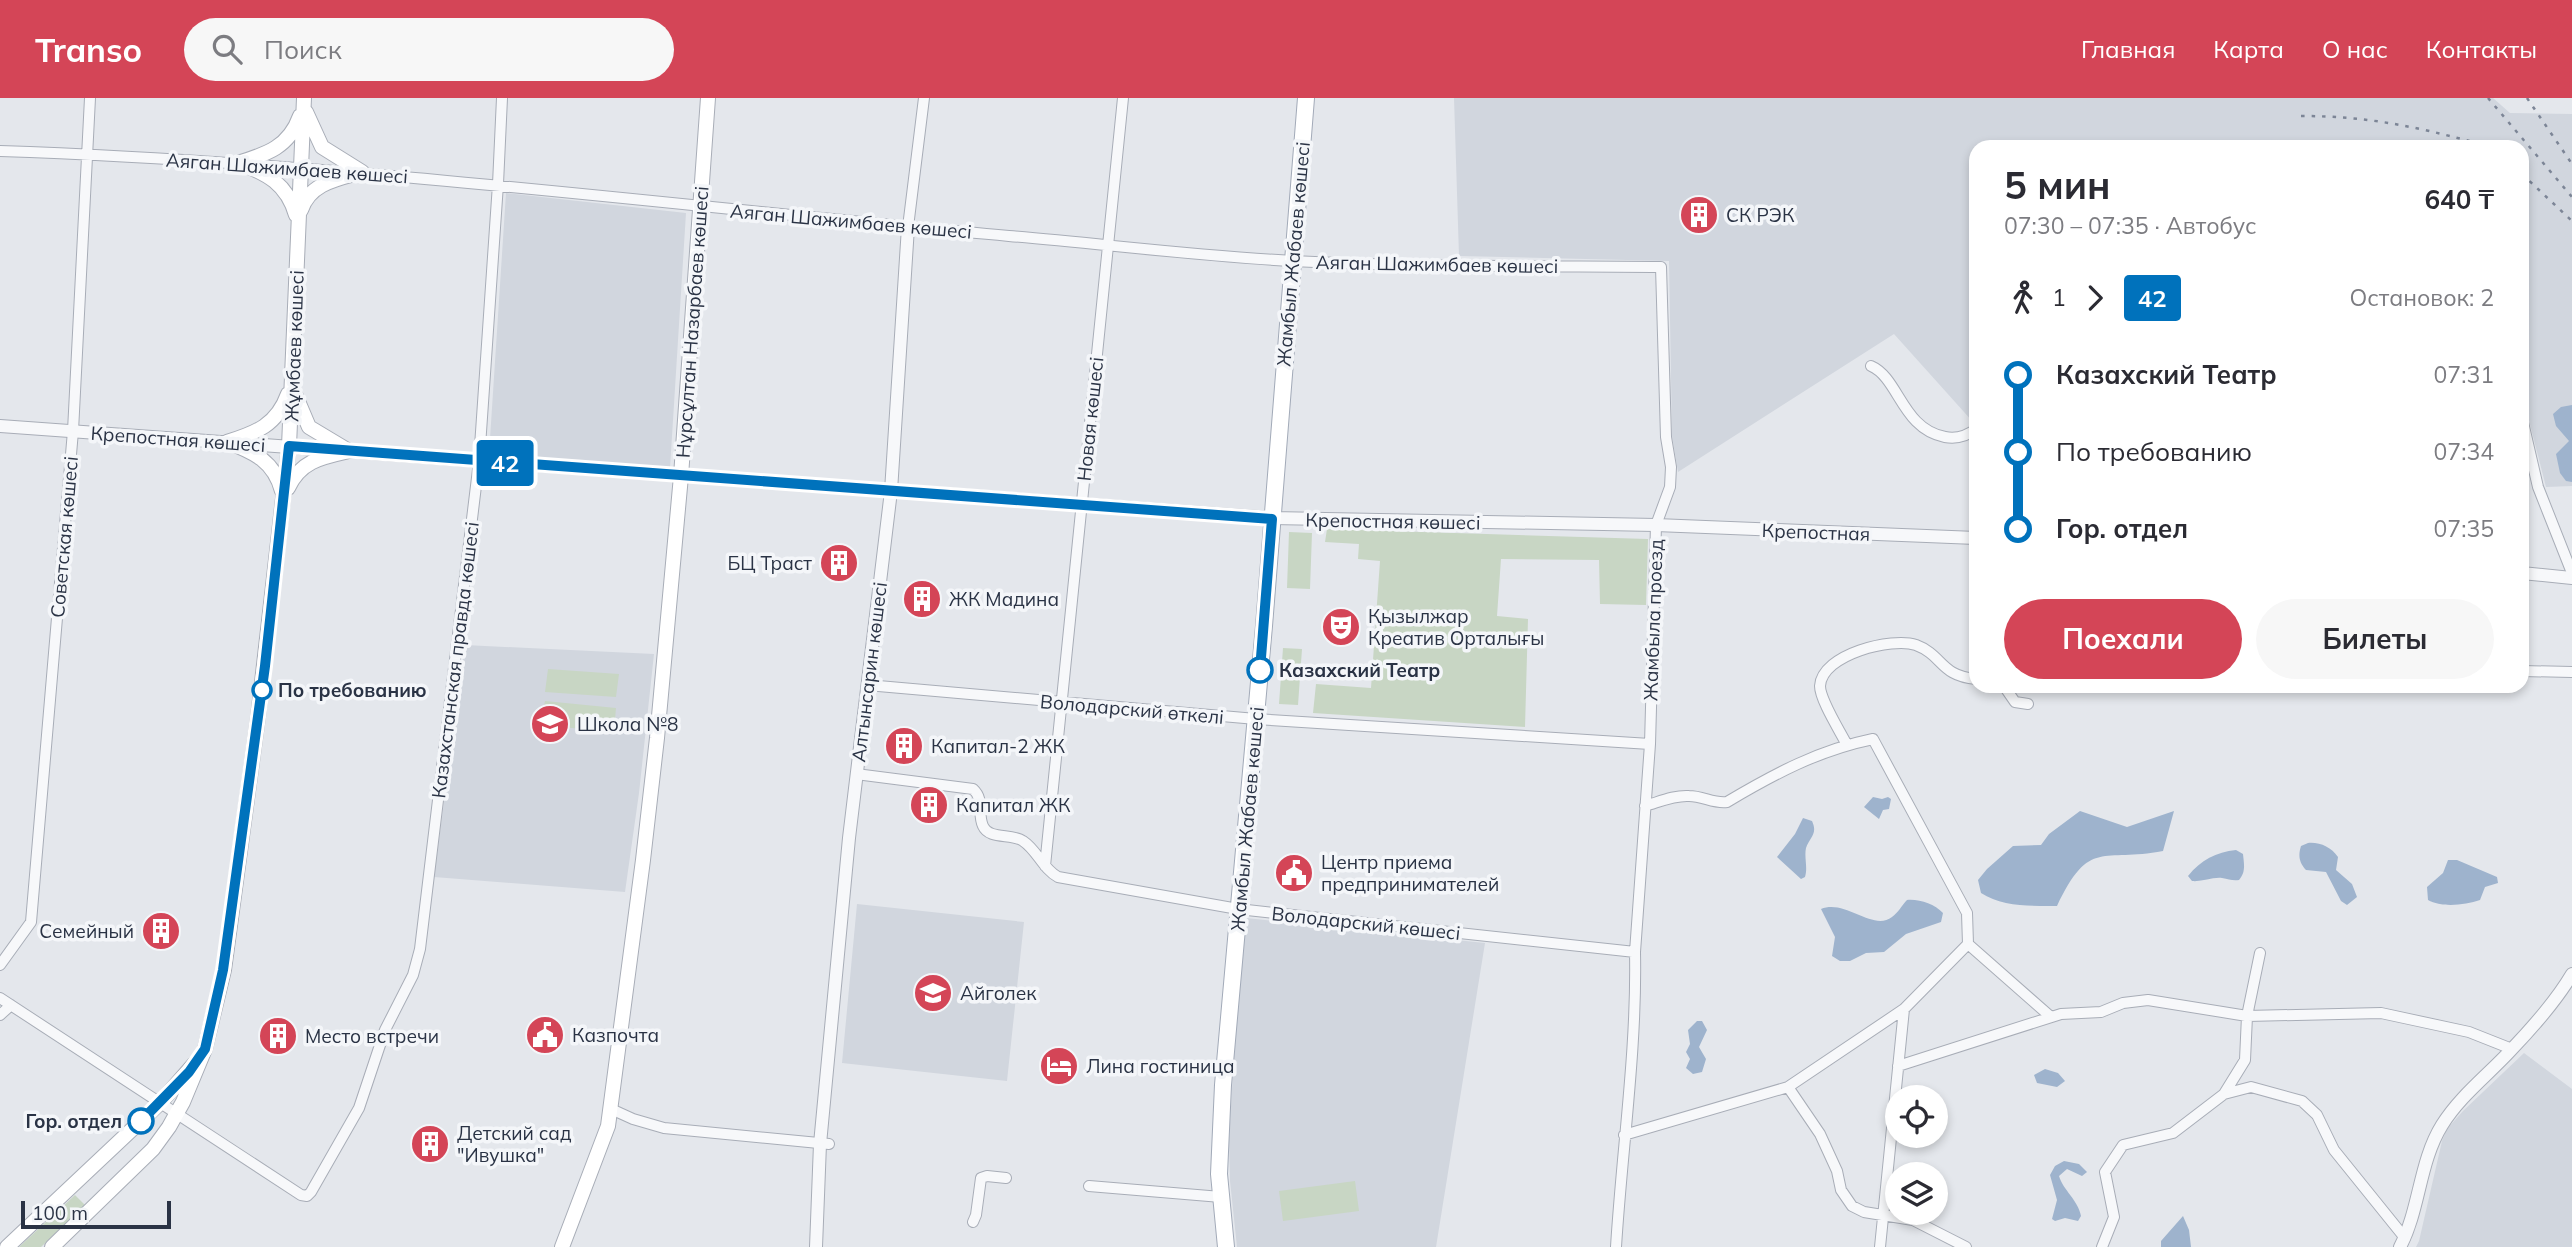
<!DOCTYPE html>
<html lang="ru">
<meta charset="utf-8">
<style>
:root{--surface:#fff;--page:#f7f7f7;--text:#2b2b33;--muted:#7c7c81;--accent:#d44557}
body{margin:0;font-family:Mulish,sans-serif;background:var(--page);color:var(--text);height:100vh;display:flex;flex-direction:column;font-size:26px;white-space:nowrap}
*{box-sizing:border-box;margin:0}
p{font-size:23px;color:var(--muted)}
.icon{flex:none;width:38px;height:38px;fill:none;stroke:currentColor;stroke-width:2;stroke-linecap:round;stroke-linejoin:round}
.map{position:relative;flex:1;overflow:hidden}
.details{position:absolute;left:1969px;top:42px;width:560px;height:553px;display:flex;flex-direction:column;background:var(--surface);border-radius:21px;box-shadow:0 4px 10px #0003}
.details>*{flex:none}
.badge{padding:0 14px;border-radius:5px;font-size:24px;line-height:46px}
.fabs{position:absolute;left:1885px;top:987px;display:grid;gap:14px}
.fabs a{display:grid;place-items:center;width:63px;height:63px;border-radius:50%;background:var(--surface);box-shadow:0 4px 10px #0003;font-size:35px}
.scale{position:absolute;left:21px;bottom:18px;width:150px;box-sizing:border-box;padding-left:7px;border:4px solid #2a3345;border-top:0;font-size:19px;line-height:24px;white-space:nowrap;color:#2a3345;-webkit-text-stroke:5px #f4f6f9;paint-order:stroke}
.map>.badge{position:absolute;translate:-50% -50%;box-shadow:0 0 0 4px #fff}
.legs{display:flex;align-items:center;gap:10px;height:77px;padding:0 35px;font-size:23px}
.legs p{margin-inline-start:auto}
.summary{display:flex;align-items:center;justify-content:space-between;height:119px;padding:0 35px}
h1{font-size:38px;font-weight:700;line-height:52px}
.button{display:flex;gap:14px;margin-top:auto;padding:14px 35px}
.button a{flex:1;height:80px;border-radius:42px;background:var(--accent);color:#fff;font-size:28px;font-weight:700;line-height:80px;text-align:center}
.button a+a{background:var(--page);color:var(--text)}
ul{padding:0 35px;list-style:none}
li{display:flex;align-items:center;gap:24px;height:77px;font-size:26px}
li i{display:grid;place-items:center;width:10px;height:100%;margin:0 9px;background:currentColor}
li i::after{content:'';width:18px;height:18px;margin:-9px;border:5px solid;border-radius:50%;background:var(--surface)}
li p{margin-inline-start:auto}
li:first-child i{background:linear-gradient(#0000 50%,currentColor 0)}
li:last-child i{background:linear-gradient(currentColor 50%,#0000 0)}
header{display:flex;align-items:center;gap:42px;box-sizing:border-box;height:98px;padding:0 35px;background:var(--accent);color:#fff}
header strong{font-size:33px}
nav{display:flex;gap:38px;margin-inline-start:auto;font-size:24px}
.search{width:490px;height:63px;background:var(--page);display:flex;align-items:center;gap:18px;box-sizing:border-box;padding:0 24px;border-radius:38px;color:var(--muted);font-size:26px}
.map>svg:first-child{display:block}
</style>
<header>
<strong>Transo</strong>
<div class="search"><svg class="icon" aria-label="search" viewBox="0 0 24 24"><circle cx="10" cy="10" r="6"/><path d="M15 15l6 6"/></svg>Поиск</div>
<nav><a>Главная</a><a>Карта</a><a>О нас</a><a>Контакты</a></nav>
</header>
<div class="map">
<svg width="2572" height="1149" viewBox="0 0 2572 1149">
<rect width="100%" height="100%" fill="#e4e7ec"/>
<path fill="#d1d6de" d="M1454,0H2493L2510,15L2572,16V388L2546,389L2522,295V49H1976V321L1973,324L1894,236L1678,374L1672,338L1669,163L1459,158Z
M506,95L686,115L670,370L489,356Z
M465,547L654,556L639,695L625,794L434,779Z
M857,806L1024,824L1007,983L842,965Z
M1246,820L1485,845L1436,1149H1237L1230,1083L1229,1042L1237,904Z
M2524,955L2572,991V1149H2416L2419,1143L2442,1043L2447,1031L2463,1013Z"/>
<path fill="#c8d6c4" d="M1327,431L1648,441L1646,507L1600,506L1599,462L1501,461L1497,518L1528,521L1525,629L1313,615L1316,586L1371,590L1380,463L1358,461L1359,446L1325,444Z
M1289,434L1312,435L1310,491L1287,490Z
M1283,550L1302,551L1298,607L1279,606Z
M548,571L619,576L616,599L545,594Z
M545,603L616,610L614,634L540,627Z
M1355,1083L1359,1113L1283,1123L1279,1093Z
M75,1097L85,1107L41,1149H19Z"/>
<path fill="#9eb3cd" d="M2572,307V384L2566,383L2560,375L2556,356L2569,343L2556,328L2553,316L2561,309Z
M1873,699L1882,701L1888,699L1891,701L1889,711L1883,712L1879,721L1864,709Z
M2080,713L2127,729L2174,713L2163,753C2102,765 2090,739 2057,808C2032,808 2002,809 1981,795L1978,782L1987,771L2013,748L2041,747L2049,736Z
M1803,720L1812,723C1818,736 1810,739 1806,750C1804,759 1808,770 1805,779L1801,781L1777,759L1795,736Z
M2308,745C2320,744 2331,749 2338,759L2336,772L2352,786L2357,799L2347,807L2341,803L2326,774L2306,772C2299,764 2298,758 2301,748Z
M2236,752L2243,756C2244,766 2246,774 2239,782C2232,783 2229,781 2222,780C2212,779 2202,784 2192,783L2188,778C2201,762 2216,754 2236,752Z
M2448,762H2457L2497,779L2498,785L2485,789L2480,802C2465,807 2442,810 2428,802L2427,789L2443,775Z
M1907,802C1920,801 1934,806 1943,815L1941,824L1906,836L1884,854L1866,855L1850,863H1840L1832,858L1835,839L1821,811C1846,801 1873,834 1892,819C1898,815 1902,807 1907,802Z
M1697,923H1702L1707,932L1699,949L1706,961L1702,974L1693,976L1686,970L1690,961L1686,954L1690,946L1688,932Z
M2045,971L2058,975L2065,983L2057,989L2037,985L2034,977Z
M2064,1063L2079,1066L2087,1074L2082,1078L2067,1071L2059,1078C2063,1092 2078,1102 2081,1118L2078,1123L2065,1120L2055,1123L2052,1121L2057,1102L2050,1077L2055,1068Z
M2183,1118L2189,1132L2191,1149H2161V1143Z"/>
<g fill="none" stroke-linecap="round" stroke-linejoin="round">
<defs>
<path id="minor" d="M0,53C338,64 673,108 1009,138C1104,146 1198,158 1293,163C1415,169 1539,168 1661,169L1666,339L1671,369L1670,389L1656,427L1650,646L1635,854C1637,952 1622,1051 1616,1149
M908,129L924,0
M1871,268C1899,280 1902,331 1945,339C1956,341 1967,338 1976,331
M2522,320L2538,389L2572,475
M2522,573L2572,574
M867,587L1256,621L1650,646
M2004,588L2015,604L2028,606
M1847,647C1840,633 1820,602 1820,588C1822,556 1892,539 1916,547C1943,557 1940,578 1976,581
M856,676L973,691C985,702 977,715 983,728C989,742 1012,735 1023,743C1037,752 1043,771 1058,779L1238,811L1635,854
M1045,768L1123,0
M1968,846L2051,919
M0,867L31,824L73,333L90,0
M0,900L301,1097L307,1098L311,1094L359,1010L385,932L413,877L420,851L479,363L498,86L502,0
M0,917L11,907
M1898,968L2061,916L2101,914L2123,905L2148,902L2247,918L2381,915L2469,934L2512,951
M1788,989L1820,1036L1837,1073L1841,1092L1852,1108L1864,1114L1913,1122L1966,1149
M2224,996L2251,989L2302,1003L2317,1017L2334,1052L2405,1140
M611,1011L633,1021L664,1030L829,1046
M1624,1037L1788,989L1904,911L1968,846L1967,815L1873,641C1819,652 1774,676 1727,704C1714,706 1703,698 1689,698C1674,697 1659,704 1645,708
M1089,1088L1221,1099
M973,1124L976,1117L981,1080L987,1078L1006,1080
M1880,1149L1904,911
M2102,1149L2114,1119L2105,1074L2123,1047L2173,1035L2224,996L2245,962L2247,918L2260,855"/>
<path id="tertiary" d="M0,328L1272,420L1656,427L1976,440
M2522,475L2572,480
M816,1149L820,1046L849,740L891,393L908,129
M2400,1149C2420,1111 2419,1064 2442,1027C2460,998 2488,977 2511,952C2533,929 2556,903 2572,876"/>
<path id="secondary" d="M306,14L322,49L362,74
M238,65C267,56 289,49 300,18
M238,65C267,75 287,86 296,117
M301,112C310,85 337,81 362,74
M295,296L309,329L349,353
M227,344C256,335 277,327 288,296
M227,344C254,354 274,363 282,393
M288,390C300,363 322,359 349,353
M7,1149L160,1005L194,966
M52,1149L153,1051L169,1029L183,1004L205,951L224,872L258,619L289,348L304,0
M562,1149L608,1028L643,762L657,640L681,378L708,0"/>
<path id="primary" d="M1226,1149L1219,1076L1223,987L1264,528L1306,0"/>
</defs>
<use href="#minor" stroke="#a8adb7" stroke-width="12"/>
<use href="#tertiary" stroke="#a8adb7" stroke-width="14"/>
<use href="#secondary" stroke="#a8adb7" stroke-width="16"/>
<use href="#primary" stroke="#a2aab8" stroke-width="18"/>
<use href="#minor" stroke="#f7f8fa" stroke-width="10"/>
<use href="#tertiary" stroke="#f7f8fa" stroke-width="12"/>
<use href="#secondary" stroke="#fff" stroke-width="14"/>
<use href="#primary" stroke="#fff" stroke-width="16"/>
<path stroke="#7c8596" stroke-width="2.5" stroke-dasharray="3.5 7" stroke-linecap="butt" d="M2488,0L2572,99
M2527,0L2572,66
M2301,18C2365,18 2413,28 2473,44L2482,49
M2522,76L2572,123"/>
</g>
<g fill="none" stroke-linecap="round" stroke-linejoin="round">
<defs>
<path id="line-1" d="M141,1023L189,974L205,951L223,872L265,568L289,348L1272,421L1260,572"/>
</defs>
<use href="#line-1" stroke="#fff" stroke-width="16"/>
<use href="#line-1" stroke="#0072bc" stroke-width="10"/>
</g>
<defs>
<symbol id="building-disc" viewBox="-11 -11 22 22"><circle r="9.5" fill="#d44557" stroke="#f4f6f9"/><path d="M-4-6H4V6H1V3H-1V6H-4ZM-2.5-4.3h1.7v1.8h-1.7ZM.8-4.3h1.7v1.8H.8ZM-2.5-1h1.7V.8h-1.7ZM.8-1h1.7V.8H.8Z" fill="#fff"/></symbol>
<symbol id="theatre-disc" viewBox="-11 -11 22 22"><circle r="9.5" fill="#d44557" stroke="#f4f6f9"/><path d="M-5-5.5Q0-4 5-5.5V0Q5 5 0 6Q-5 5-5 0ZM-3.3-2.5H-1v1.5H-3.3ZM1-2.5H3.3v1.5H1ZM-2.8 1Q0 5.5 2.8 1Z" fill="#fff"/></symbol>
<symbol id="school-disc" viewBox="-11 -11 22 22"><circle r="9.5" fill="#d44557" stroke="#f4f6f9"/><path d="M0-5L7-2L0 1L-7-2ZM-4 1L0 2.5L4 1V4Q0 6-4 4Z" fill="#fff"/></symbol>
<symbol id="civic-disc" viewBox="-11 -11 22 22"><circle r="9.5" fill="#d44557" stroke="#f4f6f9"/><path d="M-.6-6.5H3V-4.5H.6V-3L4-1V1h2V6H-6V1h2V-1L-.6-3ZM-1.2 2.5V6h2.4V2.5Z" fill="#fff"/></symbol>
<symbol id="hotel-disc" viewBox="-11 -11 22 22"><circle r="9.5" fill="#d44557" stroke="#f4f6f9"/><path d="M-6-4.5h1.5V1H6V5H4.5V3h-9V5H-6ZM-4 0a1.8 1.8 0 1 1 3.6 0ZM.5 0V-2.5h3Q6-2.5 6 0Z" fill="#fff"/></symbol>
</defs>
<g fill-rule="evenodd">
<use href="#building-disc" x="1677" y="95" width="44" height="44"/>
<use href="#building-disc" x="817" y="443" width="44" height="44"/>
<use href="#building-disc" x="900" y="479" width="44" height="44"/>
<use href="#theatre-disc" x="1319" y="507" width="44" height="44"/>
<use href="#school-disc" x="528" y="604" width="44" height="44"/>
<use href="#building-disc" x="882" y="626" width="44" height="44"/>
<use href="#building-disc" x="907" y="685" width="44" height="44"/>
<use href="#civic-disc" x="1272" y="753" width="44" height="44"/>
<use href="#building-disc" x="139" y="811" width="44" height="44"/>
<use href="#school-disc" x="911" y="873" width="44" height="44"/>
<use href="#civic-disc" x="523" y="915" width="44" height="44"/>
<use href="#building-disc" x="256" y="916" width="44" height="44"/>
<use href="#hotel-disc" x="1037" y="946" width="44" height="44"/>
<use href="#building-disc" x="408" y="1024" width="44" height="44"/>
</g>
<g fill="#fff" stroke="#0072bc" stroke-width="3.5">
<circle cx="1260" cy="572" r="12"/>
<circle cx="262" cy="592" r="9"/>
<circle cx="141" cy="1023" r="12"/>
</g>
<g text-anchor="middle" stroke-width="7" stroke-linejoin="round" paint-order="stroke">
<g font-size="19" fill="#2a3345" stroke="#f4f6f9">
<text transform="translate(287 70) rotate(4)" y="7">Аяган Шажимбаев көшесі</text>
<text transform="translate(851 123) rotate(5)" y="7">Аяган Шажимбаев көшесі</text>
<text transform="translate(1293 156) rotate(-85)" y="7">Жамбыл Жабаев көшесі</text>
<text transform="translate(1437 166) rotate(1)" y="7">Аяган Шажимбаев көшесі</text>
<text transform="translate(692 224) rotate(-86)" y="7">Нұрсұлтан Назарбаев көшесі</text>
<text transform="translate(294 248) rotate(-88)" y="7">Жұмбаев көшесі</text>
<text transform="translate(1090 321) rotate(-84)" y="7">Новая көшесі</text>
<text transform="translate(178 341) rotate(4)" y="7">Крепостная көшесі</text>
<text transform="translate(1393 423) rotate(1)" y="7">Крепостная көшесі</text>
<text transform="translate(1816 434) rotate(2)" y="7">Крепостная</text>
<text transform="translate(64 439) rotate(-85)" y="7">Советская көшесі</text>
<text transform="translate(1653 522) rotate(-88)" y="7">Жамбыла проезд</text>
<text transform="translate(455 562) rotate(-83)" y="7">Казахстанская правда көшесі</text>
<text transform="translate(869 574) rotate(-83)" y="7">Алтынсарин көшесі</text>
<text transform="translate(1132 611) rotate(5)" y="7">Володарский өткелі</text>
<text transform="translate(1247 721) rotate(-85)" y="7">Жамбыл Жабаев көшесі</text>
<text transform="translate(1366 825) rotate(6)" y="7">Володарский көшесі</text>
</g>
<g font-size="19" fill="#2a3345" stroke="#f4f6f9" text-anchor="start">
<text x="1726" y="124">СК РЭК</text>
<text x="812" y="472" text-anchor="end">БЦ Траст</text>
<text x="949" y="508">ЖК Мадина</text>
<text x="1368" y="525">Қызылжар<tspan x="1368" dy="22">Креатив Орталығы</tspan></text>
<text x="577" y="633">Школа №8</text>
<text x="931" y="655">Капитал-2 ЖК</text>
<text x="956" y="714">Капитал ЖК</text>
<text x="1321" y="771">Центр приема<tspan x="1321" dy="22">предпринимателей</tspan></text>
<text x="134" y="840" text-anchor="end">Семейный</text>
<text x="960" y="902">Айголек</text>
<text x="572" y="944">Казпочта</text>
<text x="305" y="945">Место встречи</text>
<text x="1086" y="975">Лина гостиница</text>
<text x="457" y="1042">Детский сад<tspan x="457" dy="22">"Ивушка"</tspan></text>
</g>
<g font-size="19" font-weight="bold" fill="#2a3345" stroke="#f4f6f9" text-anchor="start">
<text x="1279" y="579">Казахский Театр</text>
<text x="278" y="599">По требованию</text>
<text x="122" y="1030" text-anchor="end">Гор. отдел</text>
</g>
</g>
</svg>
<div class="fabs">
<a><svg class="icon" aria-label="locate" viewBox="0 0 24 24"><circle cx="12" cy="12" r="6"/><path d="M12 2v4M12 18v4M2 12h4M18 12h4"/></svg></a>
<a><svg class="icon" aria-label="layers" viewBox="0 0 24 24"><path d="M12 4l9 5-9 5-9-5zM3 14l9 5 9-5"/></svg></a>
</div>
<div class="scale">100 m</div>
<b class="badge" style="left:505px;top:365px;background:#0072bc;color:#fff">42</b>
<section class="details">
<div class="summary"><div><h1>5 мин</h1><p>07:30 – 07:35 · Автобус</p></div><b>640 ₸</b></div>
<div class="legs"><svg class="icon" aria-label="walk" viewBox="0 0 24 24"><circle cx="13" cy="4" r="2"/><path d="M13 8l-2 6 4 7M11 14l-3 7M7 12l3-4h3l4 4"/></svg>1<svg class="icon" aria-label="forward" viewBox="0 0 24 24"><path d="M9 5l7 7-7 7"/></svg><b class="badge" style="background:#0072bc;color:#fff">42</b><p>Остановок: 2</p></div>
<ul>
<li><i style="color:#0072bc"></i><b>Казахский Театр</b><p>07:31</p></li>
<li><i style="color:#0072bc"></i><span>По требованию</span><p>07:34</p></li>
<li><i style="color:#0072bc"></i><b>Гор. отдел</b><p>07:35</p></li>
</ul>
<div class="button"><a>Поехали</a><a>Билеты</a></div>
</section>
</div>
